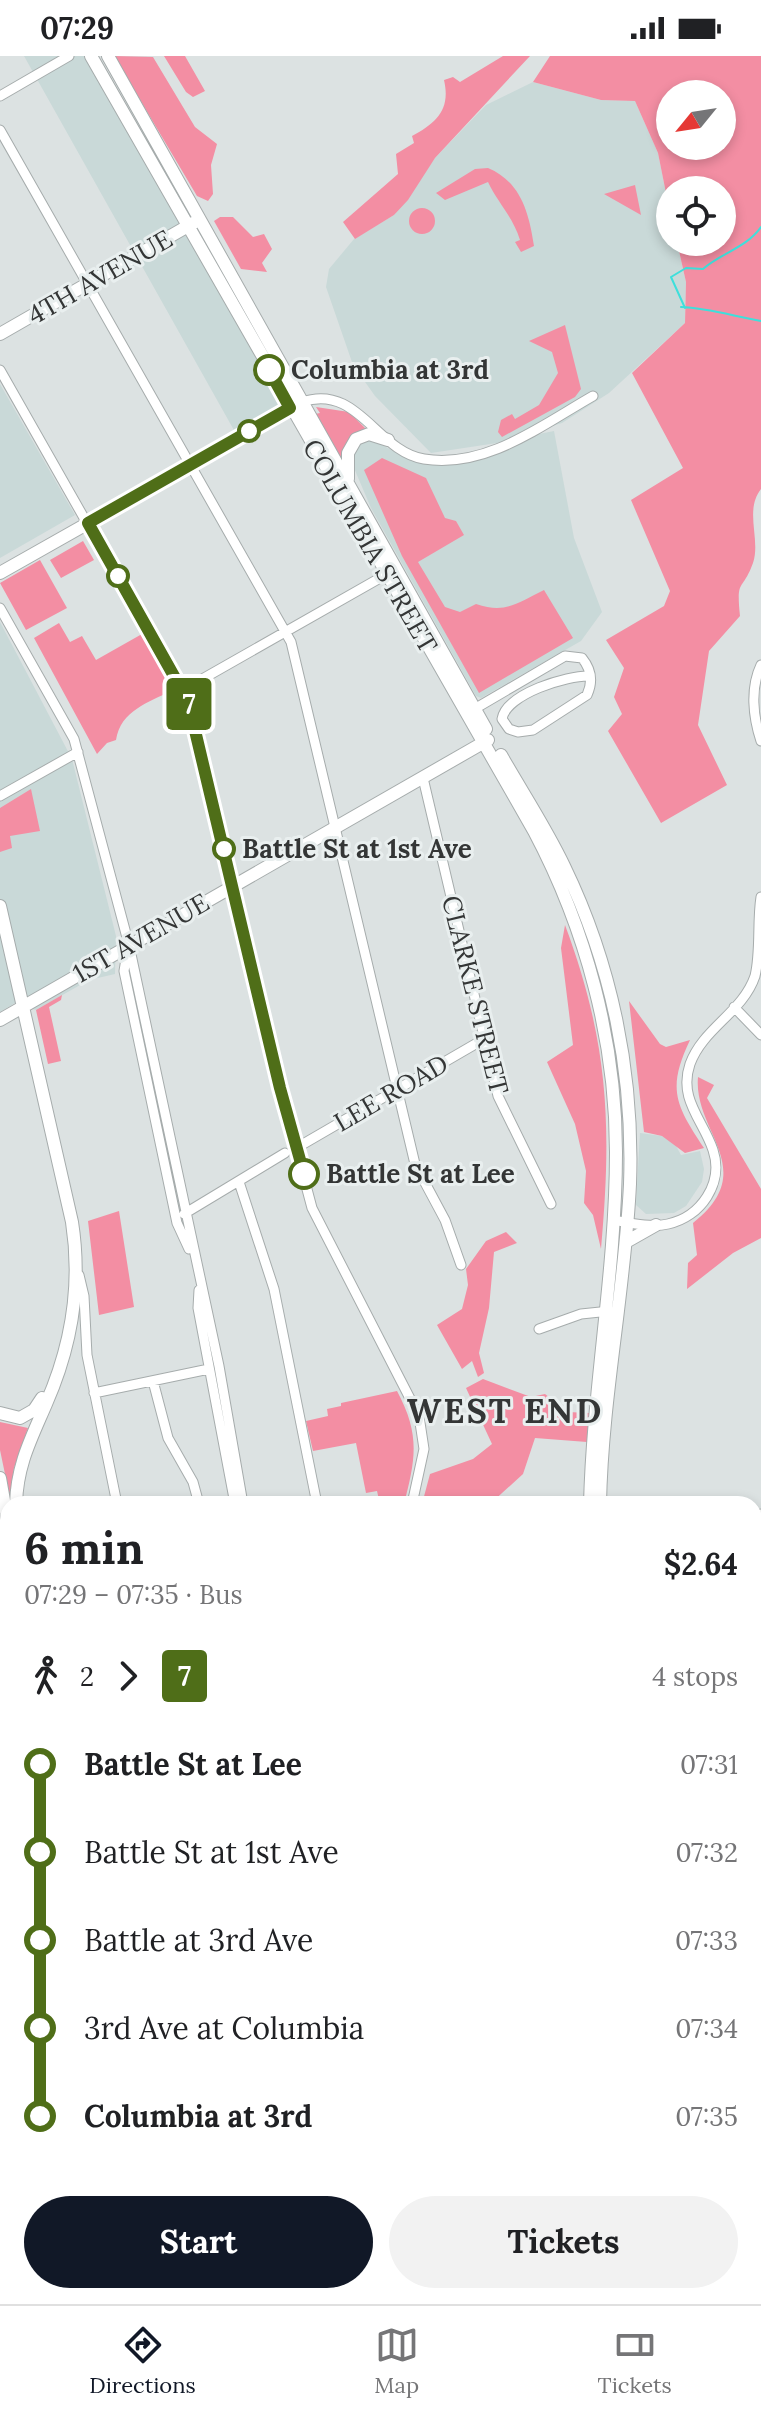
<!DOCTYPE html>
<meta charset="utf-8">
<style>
:root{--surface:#fff;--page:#f2f2f2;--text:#202124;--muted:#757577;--line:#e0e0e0;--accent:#111827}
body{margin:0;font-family:Lora,serif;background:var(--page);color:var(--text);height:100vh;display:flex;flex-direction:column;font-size:30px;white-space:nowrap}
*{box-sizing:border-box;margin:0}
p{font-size:26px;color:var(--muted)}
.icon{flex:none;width:44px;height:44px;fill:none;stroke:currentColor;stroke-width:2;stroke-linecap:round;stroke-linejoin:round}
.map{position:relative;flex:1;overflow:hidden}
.side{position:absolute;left:0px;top:1440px;width:762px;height:808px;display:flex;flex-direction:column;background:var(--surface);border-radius:24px 24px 0 0;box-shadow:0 4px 12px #0003}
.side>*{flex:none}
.badge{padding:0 16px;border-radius:6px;font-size:28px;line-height:52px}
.needle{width:52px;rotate:240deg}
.controls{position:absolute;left:656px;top:24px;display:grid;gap:16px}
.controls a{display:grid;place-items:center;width:80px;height:80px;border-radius:50%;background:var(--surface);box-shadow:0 4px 12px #0003;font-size:40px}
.map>.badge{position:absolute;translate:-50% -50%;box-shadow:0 0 0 4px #fff}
.legs{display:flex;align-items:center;gap:12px;height:88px;padding:0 24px;font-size:26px}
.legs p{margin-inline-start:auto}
.summary{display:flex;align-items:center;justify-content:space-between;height:136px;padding:0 24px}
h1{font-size:44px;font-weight:700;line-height:60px}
.primary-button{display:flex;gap:16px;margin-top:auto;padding:16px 24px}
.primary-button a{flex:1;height:92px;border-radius:48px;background:var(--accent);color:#fff;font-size:32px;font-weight:700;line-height:92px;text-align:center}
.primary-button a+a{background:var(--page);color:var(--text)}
ul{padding:0 24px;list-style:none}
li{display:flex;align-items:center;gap:28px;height:88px;font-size:30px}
li i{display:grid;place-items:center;width:12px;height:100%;margin:0 10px;background:currentColor}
li i::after{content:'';width:20px;height:20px;margin:-10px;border:6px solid;border-radius:50%;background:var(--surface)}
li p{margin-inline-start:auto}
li:first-child i{background:linear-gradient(#0000 50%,currentColor 0)}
li:last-child i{background:linear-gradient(currentColor 50%,#0000 0)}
.status{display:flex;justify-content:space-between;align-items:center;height:56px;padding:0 40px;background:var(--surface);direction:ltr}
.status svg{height:22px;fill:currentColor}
.tabs{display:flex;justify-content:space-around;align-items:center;height:112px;border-top:2px solid var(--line);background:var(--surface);font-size:22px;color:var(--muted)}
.tabs a{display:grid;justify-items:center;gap:4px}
.tabs .selected{color:var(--accent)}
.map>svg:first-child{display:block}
</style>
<div class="status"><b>07:29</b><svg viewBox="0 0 49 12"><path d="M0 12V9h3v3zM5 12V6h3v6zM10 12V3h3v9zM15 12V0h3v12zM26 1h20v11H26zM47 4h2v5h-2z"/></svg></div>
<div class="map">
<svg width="761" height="2248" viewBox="0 0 761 2248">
<rect width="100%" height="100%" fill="#dce2e2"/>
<path fill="#c9d9d8" d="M24,0H85L283,348L235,376Z
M533,26L601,44L635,45L658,97L670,157V186H677L686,226L685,267L609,337L562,367L497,387L431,397L375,340L353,309L326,231L329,213L354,183L394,159L435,102L486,49Z
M0,328L75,459L0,502Z
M554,375L574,482L602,556L581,585L481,642L476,640L371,452L351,405L361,384L369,382L412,405L445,409L485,403L534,379Z
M0,566L72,703L116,880L115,918L89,924L36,954L15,947L0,956Z
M640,1077L662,1080L675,1088L681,1099L700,1095L704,1113L702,1126L686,1150L674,1157L646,1158L636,1149Z
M754,1593H761V1701L754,1696Z
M754,1736L761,1741V1921L754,1908Z"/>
<path fill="#f38ea3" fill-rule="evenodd" d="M114,0L153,1L195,71L217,88L211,109L213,138L208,145L197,140Z
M164,0H185L205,35L193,41L186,36Z
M503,0H530L435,102L408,144L394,159L355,183L343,166L398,118L396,98L414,87L412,80C436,67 451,54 444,24L453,21L460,26Z
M550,0H761V433C744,455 761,483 753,507C742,537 736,521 740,560L709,595L698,669L727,729L661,767L608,675L622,658L614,641L624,612L606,584L664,550L670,535L631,444L683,412L632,317L685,267L686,226L677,186H722V134H670V157L658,97L635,45L601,44L533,26ZM670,38H722V90H670Z
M488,112C521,126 529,157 534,190L521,196L515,186L520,184C513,161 498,147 488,126L445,144L436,137L475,113Z
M635,129L641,159L604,138Z
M409 165a13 13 0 1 1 26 0a13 13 0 1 1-26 0Z
M220,161H233L253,181L264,178L272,193L262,207L267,216L241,213L214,165Z
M565,269L581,333L575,341L502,381L498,376L501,364L512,358L515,363L539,349L558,317L552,296L529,285Z
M316,351L349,356L367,374L342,405L315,358L320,357Z
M382,402L426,422L445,462L456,465L464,479L418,506L445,551L460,556L476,548C506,558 517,547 544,534L573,582L479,637L402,500L364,414Z
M83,485L94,504L61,522L50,504Z
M40,504L67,552L26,574L0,527Z
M59,567L70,586L82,580L96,604L142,578L173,634C148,647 121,654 116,684L107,687L97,698L34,582Z
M31,733L40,775L10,780L12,792L0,796V752Z
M565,869C609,987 612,1070 601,1193L593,1159L584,1147L586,1115L575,1068L547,1006L573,989L561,892Z
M62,939L61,944L49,951L61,1005L48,1008L36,954Z
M629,945L660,988L666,991L690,984C667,1033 675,1048 704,1092L685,1097L662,1080L644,1076Z
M698,1021L714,1029L707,1042L761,1133V1182L733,1197L687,1233L688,1207L697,1199L693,1167C761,1113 693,1076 698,1021Z
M119,1155L134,1251L99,1259L88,1165Z
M506,1176L517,1187L494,1196L489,1252L479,1297L484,1317L478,1321L472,1305L462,1313L437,1269L462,1253L468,1229L466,1213L486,1185Z
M483,1323L531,1341L545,1338L568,1356L589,1357L587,1386L535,1382L523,1418L490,1448H422L430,1418L473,1403L492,1388L466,1332Z
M397,1335C420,1378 416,1402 404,1448H380L377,1435L366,1437L356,1387L313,1395L306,1365L328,1360L327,1353L341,1350V1347Z
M0,1366L28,1372L14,1412L10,1442L0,1394Z
M0,1818L8,1863V2155L0,2156Z
M754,1844L761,1851V1941L754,1914Z
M754,1979L761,1992V2051L754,2053Z
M170,2240H289L275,2248H169Z"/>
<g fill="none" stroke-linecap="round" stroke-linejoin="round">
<path stroke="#3edfdb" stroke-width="2" d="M681,251C708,252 733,260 761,265
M685,252L671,221L686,212L703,213C721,197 746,192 761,171"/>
<defs>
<path id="street" d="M0,40L69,0
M0,74L291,586L415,1108L445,1164L461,1209
M0,314L188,645L280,1032L312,1152L419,1360L424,1393L412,1448
M302,346C358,327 376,395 424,403C486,413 542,369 593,340
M0,552L74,683L129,889L219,1310L243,1448
M761,609C750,632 753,661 761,685
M183,634L387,518
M471,655L565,600L582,602C591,613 593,626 587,639L533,674L518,676L509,673L502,663C506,638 567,619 590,620
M423,722L498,1040L551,1148
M0,740L78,696
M127,897L124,915L177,1167L189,1193
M734,951L761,979
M298,1091L484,983
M239,1126L274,1233L317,1448
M184,1158L285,1097
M613,1164C630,1167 651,1172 668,1168C701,1161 724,1127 713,1094C703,1064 678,1043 690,1008C703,972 743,956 755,920C761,895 757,866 761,841
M79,1219L84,1240L87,1299L117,1448
M199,1234L198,1252L235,1448
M539,1273L581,1258L610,1255
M153,1325L168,1382L193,1426L199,1448
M94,1337L209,1313
M761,1458V1482
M754,2061L761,2059
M754,2118L761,2130
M375,2240L376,2248
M442,2240L447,2248
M549,2240L554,2248
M689,2240L694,2248
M303,2248L317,2240
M740,2248L761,2247"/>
<path id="secondary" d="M91,0L534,775C586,873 616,985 616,1096C616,1214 593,1330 590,1448
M108,0L486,673
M0,278L195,166
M348,423V397L356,383L369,378L388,384
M0,517L297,349
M501,699C522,736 546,772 564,810C612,909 634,1018 630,1128C625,1235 602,1341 600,1448
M0,850L72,1166C82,1230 72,1289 46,1348C31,1383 17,1409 16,1448
M0,964L488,684
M626,1186L656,1169
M0,1357L20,1362L34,1354L42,1342
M0,1422L8,1467
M754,1708L761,1713
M754,1725L761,1730
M0,2170L8,2169
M54,2240L55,2248
M79,2240L80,2248
M131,2248L134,2240"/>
</defs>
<use href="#street" stroke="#a6acac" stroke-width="11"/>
<use href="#secondary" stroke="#a6acac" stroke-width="14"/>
<use href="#street" stroke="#fff" stroke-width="9"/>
<use href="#secondary" stroke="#fff" stroke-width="12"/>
<path stroke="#727676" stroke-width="2" stroke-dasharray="4 8" stroke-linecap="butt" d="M0,1726L8,1770
M2,1761L8,1797
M37,2240V2248"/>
</g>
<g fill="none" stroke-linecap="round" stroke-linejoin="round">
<defs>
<path id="line-1" d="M269,314L290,352L88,467L188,645L280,1032L304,1118"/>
</defs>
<use href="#line-1" stroke="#fff" stroke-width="18"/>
<use href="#line-1" stroke="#4f6e18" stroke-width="12"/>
</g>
<g fill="#fff" stroke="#4f6e18" stroke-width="4">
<circle cx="269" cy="314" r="14"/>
<circle cx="249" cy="375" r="10"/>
<circle cx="118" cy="520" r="10"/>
<circle cx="224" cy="793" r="10"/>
<circle cx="304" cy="1118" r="14"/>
</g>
<g text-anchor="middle" stroke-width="6" stroke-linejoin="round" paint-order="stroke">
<g font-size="26" fill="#343636" stroke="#e9efef">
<text transform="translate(100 221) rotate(-30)" y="9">4TH AVENUE</text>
<text transform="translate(370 490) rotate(60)" y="9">COLUMBIA STREET</text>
<text transform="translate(141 882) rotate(-30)" y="9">1ST AVENUE</text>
<text transform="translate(475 939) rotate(76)" y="9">CLARKE STREET</text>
<text transform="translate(391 1037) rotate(-30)" y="9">LEE ROAD</text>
</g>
<g font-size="26" font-weight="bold" fill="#343636" stroke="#e9efef" text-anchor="start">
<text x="291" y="323">Columbia at 3rd</text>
<text x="242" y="802">Battle St at 1st Ave</text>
<text x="326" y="1127">Battle St at Lee</text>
</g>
<g font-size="34" font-weight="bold" letter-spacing="2" fill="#343636" stroke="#e9efef">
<text x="505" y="1367">WEST END</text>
</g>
</g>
</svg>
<div class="controls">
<a><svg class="needle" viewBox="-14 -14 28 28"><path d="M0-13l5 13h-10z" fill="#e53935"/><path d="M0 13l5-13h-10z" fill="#757577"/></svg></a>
<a><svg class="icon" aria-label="locate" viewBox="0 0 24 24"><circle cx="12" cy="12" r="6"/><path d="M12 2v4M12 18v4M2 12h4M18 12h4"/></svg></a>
</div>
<b class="badge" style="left:189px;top:648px;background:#4f6e18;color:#fff">7</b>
<section class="side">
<div class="summary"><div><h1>6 min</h1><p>07:29 – 07:35 · Bus</p></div><b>$2.64</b></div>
<div class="legs"><svg class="icon" aria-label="walk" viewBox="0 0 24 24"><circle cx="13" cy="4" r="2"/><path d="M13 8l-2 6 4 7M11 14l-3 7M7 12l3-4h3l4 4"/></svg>2<svg class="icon" aria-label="forward" viewBox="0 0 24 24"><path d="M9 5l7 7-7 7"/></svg><b class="badge" style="background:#4f6e18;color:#fff">7</b><p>4 stops</p></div>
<ul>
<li><i style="color:#4f6e18"></i><b>Battle St at Lee</b><p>07:31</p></li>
<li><i style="color:#4f6e18"></i><span>Battle St at 1st Ave</span><p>07:32</p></li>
<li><i style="color:#4f6e18"></i><span>Battle at 3rd Ave</span><p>07:33</p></li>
<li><i style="color:#4f6e18"></i><span>3rd Ave at Columbia</span><p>07:34</p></li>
<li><i style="color:#4f6e18"></i><b>Columbia at 3rd</b><p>07:35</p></li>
</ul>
<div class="primary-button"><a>Start</a><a>Tickets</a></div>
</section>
</div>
<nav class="tabs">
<a class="selected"><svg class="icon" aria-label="directions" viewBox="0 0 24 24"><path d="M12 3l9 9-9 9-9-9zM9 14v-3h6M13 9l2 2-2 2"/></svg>Directions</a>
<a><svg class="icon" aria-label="map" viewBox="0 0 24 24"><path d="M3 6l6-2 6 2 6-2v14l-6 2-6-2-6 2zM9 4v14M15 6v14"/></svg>Map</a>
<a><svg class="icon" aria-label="tickets" viewBox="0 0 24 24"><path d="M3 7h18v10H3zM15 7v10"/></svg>Tickets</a>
</nav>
